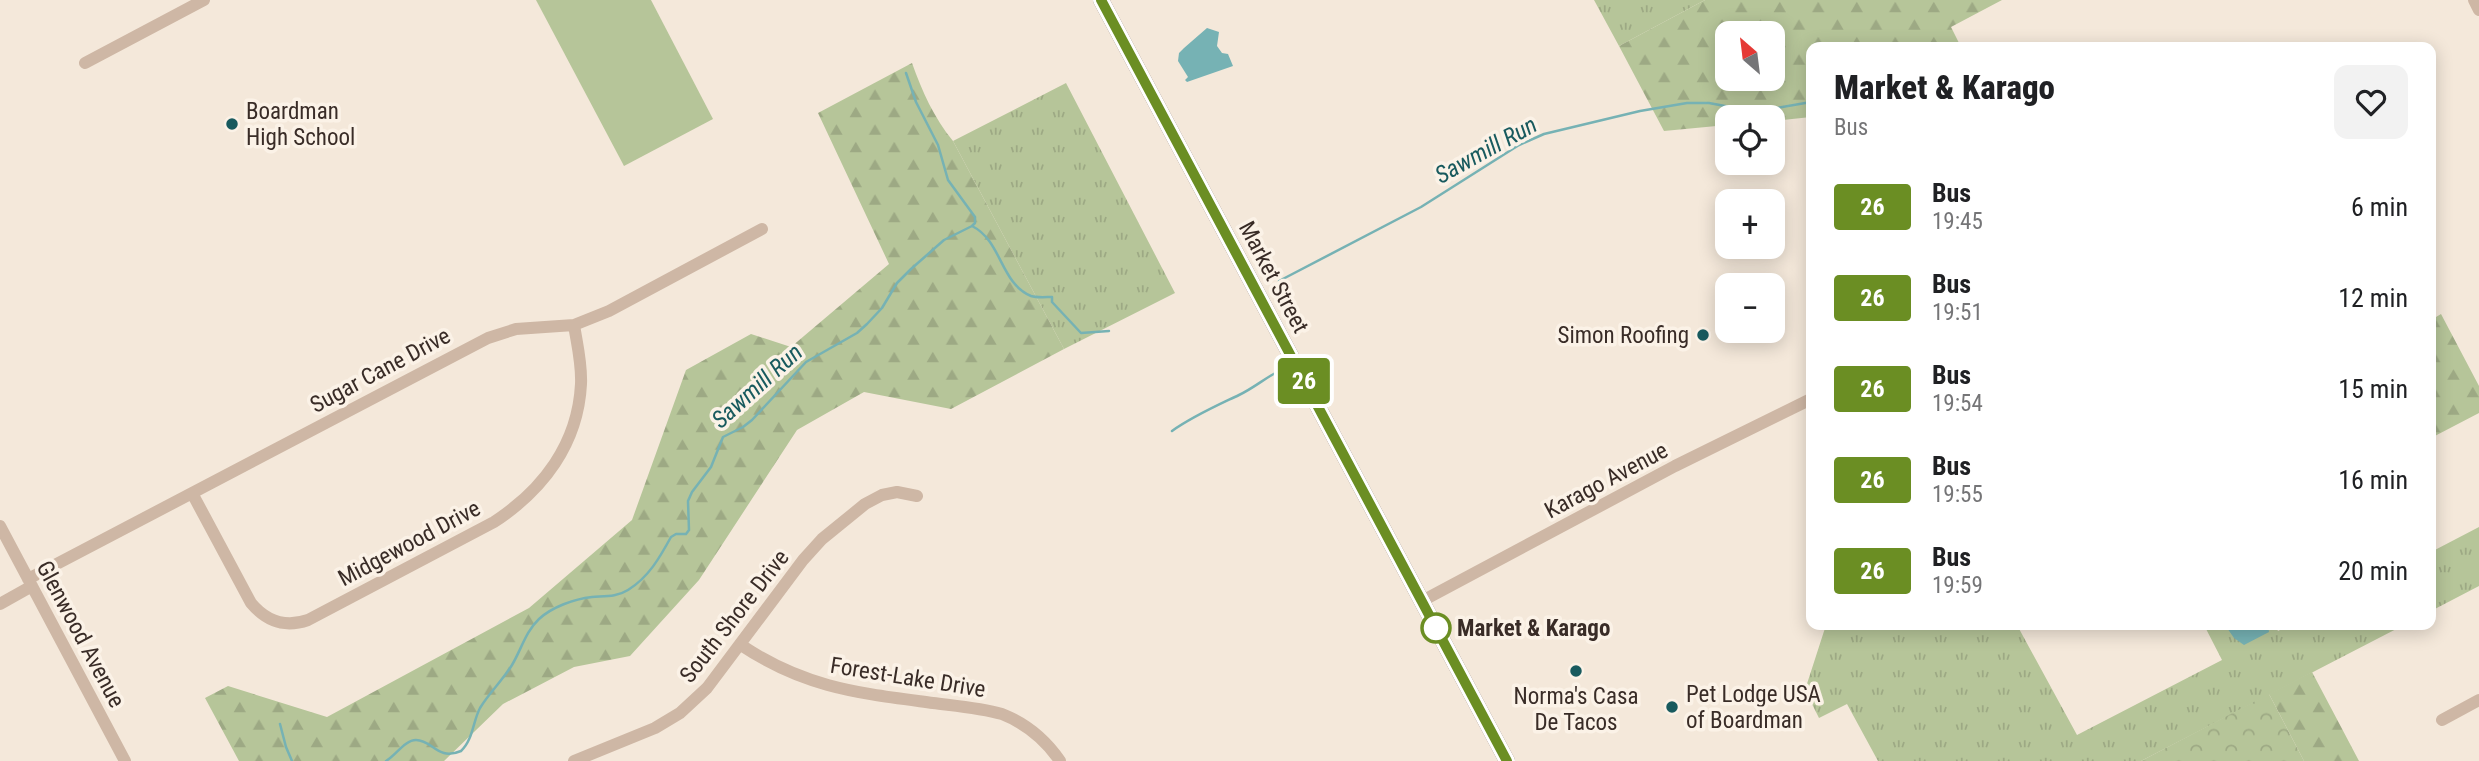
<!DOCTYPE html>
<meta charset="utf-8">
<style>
:root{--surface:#fff;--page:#f2f2f2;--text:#202124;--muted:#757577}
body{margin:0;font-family:"Roboto Condensed",sans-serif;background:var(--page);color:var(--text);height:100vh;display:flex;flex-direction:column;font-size:26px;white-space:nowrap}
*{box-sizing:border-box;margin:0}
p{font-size:23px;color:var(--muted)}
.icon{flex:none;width:38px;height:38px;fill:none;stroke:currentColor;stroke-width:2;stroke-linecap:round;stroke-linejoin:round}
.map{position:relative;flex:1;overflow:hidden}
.details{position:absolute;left:1806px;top:42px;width:630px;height:588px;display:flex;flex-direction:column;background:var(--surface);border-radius:14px;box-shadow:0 4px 18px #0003}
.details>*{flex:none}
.badge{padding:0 14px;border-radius:5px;font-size:24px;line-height:46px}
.needle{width:46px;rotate:332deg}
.controls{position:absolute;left:1715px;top:21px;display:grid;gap:14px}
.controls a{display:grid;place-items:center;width:70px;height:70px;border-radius:14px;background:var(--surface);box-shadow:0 4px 18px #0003;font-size:35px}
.map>.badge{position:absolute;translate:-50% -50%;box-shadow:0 0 0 4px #fff}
.round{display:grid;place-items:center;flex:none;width:74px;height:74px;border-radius:14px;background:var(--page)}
.head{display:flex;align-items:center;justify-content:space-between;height:119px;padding:0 28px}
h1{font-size:33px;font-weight:800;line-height:52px}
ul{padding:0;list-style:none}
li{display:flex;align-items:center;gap:21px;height:91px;padding:0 28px}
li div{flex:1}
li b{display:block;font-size:26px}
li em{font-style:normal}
li .badge{min-width:77px;font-weight:700;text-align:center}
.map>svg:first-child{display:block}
</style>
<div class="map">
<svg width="2479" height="761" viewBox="0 0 2479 761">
<defs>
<pattern id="grass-tufts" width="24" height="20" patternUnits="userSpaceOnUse" patternTransform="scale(1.75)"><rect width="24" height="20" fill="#b6c599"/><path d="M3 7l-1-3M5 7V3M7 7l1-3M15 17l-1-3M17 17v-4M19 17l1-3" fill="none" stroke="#9da984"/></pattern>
<pattern id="forest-firs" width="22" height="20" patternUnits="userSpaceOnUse" patternTransform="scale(1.75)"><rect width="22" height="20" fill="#b6c599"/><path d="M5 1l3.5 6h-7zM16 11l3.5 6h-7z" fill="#9da984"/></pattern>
<pattern id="park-crowns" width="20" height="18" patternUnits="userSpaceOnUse" patternTransform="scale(1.75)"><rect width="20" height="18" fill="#b6c599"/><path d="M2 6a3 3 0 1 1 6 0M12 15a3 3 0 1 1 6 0" fill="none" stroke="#9da984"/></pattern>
</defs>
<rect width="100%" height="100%" fill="#f4e8da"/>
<path fill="url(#grass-tufts)" d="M1594,0H1705L1619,46Z
M1066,83L1175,293L1064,349L953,141Z
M2479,527V586L2431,611V552Z
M1826,625H2017L2077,735L2222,660L2204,625H2275L2278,631L2290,625H2404L2141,761H1878L1847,704L1819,718L1805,690Z"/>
<path fill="url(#forest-firs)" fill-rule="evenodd" d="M1705,0H2002L1951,27L1961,47H1811V117L1773,121V117H1727V125L1664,131L1619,46ZM1727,33H1773V79H1727Z
M912,63C922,91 934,118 953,141L1064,349L951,409L864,392L797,430L699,580L630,656L574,667L503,704L444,761H239L205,698L228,686L327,717L529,608L632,520L686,370L751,334L791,347L889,264L818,113Z
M2441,314L2479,386V413L2431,438V320Z
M2312,672L2359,761H2304L2269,694Z"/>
<path fill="url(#park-crowns)" d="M2269,694L2304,761H2141Z"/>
<path fill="#b6c599" d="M536,0H651L713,119L624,166Z"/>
<path fill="#76b2b4" d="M1207,28L1219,32L1217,46L1222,53L1228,54L1233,66L1187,82L1185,80L1188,77L1178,61L1179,53L1184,48Z
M2225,625H2268L2269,632L2244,645L2234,638Z"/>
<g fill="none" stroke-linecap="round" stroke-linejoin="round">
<path stroke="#76b2b4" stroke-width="2.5" d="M906,73L916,102L938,145L948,180L975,217V223L972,226
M1279,281L1421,207L1519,145L1544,134L1640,111L1687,103H1709L1741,109L1777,108L1811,102
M1172,431C1193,416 1216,406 1239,395C1252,389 1264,379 1277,372
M280,724L286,747L292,761
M386,761C396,755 405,740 416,740C433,740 437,761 461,751C473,740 473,721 480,708C489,693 503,680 512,665C521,650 526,631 539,619C552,607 574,599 592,597C605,596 617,597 628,590C649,577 660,557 671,537L676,534H686L689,530L688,501L692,492L711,467L723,437L743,427L752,420L806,362L857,333L867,324L882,308L897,283L911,269L944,240L972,226C1002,241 1000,283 1031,296C1037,298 1046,297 1052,297V302L1081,333L1109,331"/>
<path stroke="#ceb7a5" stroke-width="12" d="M2474,0L2479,10
M85,63L204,0
M192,493L251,603C266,621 285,628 308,620L494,522C543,490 578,444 581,384C582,364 577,344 574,325
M0,526L125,761
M28,579L488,338L516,329L574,325L609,311L762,229
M1422,601L1675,466L1811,399
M0,604L32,586
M741,645C805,688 859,693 933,703C956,706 980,708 1002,714C1027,724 1045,739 1060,761
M2442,720L2479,700
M574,761L655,728L680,713L707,688L803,560L822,539L865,504L882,495L897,492L917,496"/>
<path stroke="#7c6356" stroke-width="16" d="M1101,0L1507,761"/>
</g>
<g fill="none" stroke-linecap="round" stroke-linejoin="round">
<defs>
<path id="line" d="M1101,0L1507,761"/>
</defs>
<use href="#line" stroke="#fff" stroke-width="16"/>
<use href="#line" stroke="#6b8e23" stroke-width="10"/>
</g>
<g fill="#185a5e" stroke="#fbf2e7" stroke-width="2.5">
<circle cx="232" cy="124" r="7"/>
<circle cx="1703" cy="335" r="7"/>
<circle cx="1576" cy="671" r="7"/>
<circle cx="1672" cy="707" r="7"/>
</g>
<circle fill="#fff" stroke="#6b8e23" stroke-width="3.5" cx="1436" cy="628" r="14"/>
<g text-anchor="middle" stroke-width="7" stroke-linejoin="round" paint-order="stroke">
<g font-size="23" fill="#392c27" stroke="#fbf2e7" text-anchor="start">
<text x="246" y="119">Boardman<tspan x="246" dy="26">High School</tspan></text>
<text x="1689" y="343" text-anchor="end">Simon Roofing</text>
<text x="1686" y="702">Pet Lodge USA<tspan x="1686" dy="26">of Boardman</tspan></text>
<text x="1576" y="704" text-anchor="middle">Norma's Casa<tspan x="1576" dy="26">De Tacos</tspan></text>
</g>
<g font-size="23" fill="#392c27" stroke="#fbf2e7">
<text transform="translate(1274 277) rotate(62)" y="8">Market Street</text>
<text transform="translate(380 370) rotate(-28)" y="8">Sugar Cane Drive</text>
<text transform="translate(1606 480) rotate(-28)" y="8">Karago Avenue</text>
<text transform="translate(409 543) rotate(-28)" y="8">Midgewood Drive</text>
<text transform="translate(734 616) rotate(-52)" y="8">South Shore Drive</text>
<text transform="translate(81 634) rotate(62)" y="8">Glenwood Avenue</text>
<text transform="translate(908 677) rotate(9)" y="8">Forest-Lake Drive</text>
</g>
<g font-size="23" font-weight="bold" fill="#392c27" stroke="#fbf2e7" text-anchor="start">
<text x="1457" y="636">Market &amp; Karago</text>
</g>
<g font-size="24" font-style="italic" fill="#185a5e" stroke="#fbf2e7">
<text transform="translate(1486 150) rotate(-29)" y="8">Sawmill Run</text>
<text transform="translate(757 386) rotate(-42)" y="8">Sawmill Run</text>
</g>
</g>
</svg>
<div class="controls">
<a><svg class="needle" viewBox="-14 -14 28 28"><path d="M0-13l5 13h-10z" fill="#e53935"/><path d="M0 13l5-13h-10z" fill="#757577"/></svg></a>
<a><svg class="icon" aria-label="locate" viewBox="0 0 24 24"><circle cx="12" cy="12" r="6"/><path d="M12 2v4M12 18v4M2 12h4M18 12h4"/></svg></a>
<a>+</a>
<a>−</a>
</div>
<b class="badge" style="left:1304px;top:381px;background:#6b8e23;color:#fff">26</b>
<section class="details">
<div class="head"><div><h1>Market &amp; Karago</h1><p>Bus</p></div><a class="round"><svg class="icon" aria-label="heart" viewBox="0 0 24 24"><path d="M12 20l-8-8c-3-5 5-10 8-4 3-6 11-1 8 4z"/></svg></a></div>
<ul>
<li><span class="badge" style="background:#6b8e23;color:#fff">26</span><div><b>Bus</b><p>19:45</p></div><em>6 min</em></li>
<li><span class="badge" style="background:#6b8e23;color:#fff">26</span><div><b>Bus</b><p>19:51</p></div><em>12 min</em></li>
<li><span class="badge" style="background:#6b8e23;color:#fff">26</span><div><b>Bus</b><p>19:54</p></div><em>15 min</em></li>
<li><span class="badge" style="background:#6b8e23;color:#fff">26</span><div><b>Bus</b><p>19:55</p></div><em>16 min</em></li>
<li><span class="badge" style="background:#6b8e23;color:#fff">26</span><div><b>Bus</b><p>19:59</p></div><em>20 min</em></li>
</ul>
</section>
</div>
